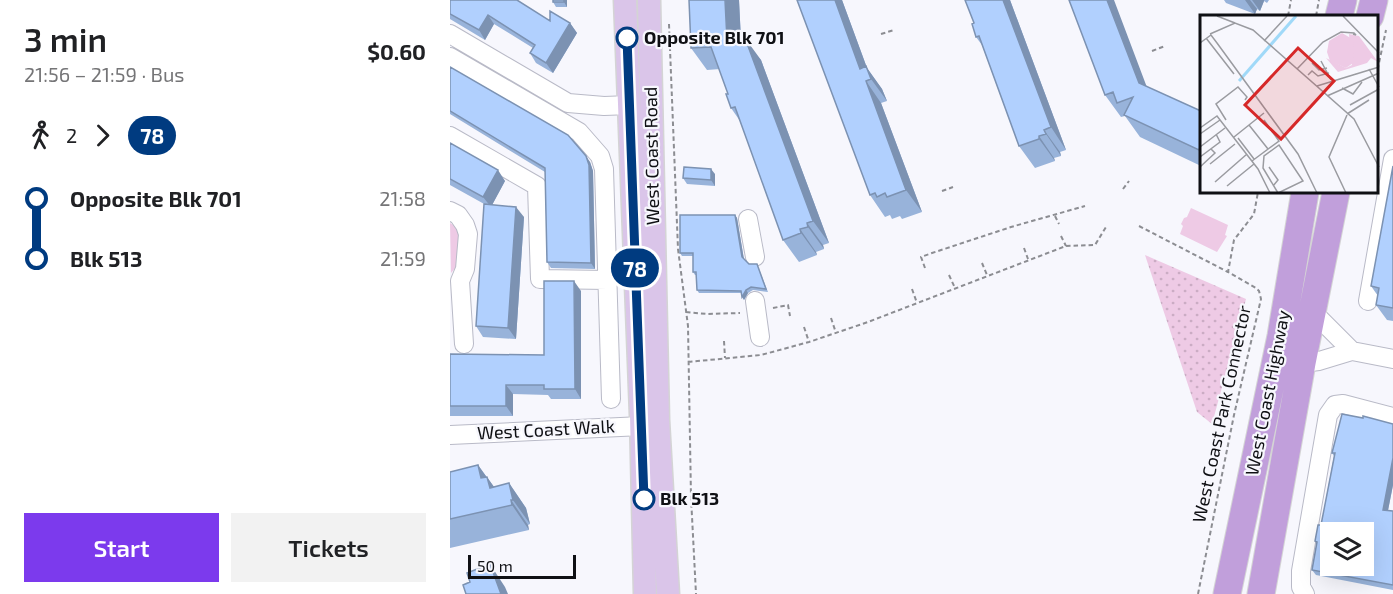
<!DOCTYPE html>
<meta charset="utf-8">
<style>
:root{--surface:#fff;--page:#f2f2f2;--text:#202124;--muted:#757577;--accent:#7c3aed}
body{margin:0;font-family:"Exo 2",sans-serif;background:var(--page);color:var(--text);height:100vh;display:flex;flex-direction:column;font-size:22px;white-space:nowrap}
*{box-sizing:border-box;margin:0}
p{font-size:20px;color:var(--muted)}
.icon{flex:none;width:33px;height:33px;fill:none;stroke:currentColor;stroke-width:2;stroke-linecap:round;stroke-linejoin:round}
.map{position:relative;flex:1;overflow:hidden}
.panel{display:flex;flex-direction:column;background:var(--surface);width:450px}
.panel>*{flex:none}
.badge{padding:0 12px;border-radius:20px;font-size:21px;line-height:39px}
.buttons{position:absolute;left:870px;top:522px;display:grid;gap:12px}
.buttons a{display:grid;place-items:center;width:54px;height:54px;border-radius:0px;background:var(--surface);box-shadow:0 6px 24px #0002;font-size:30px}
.scale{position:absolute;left:18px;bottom:15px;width:108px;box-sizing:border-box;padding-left:6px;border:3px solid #0f1014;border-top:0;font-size:16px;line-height:21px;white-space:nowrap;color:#0f1014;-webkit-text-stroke:4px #f7f7fd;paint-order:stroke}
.map>.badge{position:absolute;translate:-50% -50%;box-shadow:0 0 0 3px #fff}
.legs{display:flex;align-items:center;gap:9px;height:66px;padding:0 24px;font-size:20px}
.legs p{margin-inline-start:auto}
.overview{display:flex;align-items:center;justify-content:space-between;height:102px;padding:0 24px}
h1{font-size:33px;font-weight:600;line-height:45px}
.primary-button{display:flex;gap:12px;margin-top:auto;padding:12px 24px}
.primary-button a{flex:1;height:69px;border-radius:0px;background:var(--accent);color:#fff;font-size:24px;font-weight:600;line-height:69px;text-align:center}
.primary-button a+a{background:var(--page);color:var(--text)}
ul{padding:0 24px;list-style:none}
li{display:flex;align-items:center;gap:21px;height:60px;font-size:22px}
li i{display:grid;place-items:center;width:9px;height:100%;margin:0 8px;background:currentColor}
li i::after{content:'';width:15px;height:15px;margin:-8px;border:4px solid;border-radius:50%;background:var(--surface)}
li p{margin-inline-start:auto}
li:first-child i{background:linear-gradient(#0000 50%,currentColor 0)}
li:last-child i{background:linear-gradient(currentColor 50%,#0000 0)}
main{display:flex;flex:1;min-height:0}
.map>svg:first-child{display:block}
</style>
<main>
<section class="panel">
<div class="overview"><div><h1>3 min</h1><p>21:56 – 21:59 · Bus</p></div><b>$0.60</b></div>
<div class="legs"><svg class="icon" aria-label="walk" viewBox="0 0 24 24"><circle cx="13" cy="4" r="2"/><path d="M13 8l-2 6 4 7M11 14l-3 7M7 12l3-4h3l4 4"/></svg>2<svg class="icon" aria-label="forward" viewBox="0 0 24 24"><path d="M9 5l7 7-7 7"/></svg><b class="badge" style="background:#003b80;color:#fff">78</b></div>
<ul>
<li><i style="color:#003b80"></i><b>Opposite Blk 701</b><p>21:58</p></li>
<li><i style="color:#003b80"></i><b>Blk 513</b><p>21:59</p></li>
</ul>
<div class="primary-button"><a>Start</a><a>Tickets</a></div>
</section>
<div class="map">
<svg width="943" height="594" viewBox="0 0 943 594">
<defs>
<pattern id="grass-dots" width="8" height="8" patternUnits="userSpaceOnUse" patternTransform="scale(1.5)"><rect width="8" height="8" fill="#eecae5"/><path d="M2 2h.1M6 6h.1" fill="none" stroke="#cbacc4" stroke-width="1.8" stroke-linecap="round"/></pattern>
</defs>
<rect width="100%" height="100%" fill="#f7f7fd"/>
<path fill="url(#grass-dots)" d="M695,255L796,299L762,424L747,412Z"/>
<path fill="#eecae5" d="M741,208L778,225L775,235L777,236L767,252L730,234L733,226L731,224L734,218L737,217Z
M0,223L5,226L10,234L8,265L1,273Z"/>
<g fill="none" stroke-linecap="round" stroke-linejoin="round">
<defs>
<path id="minor" d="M0,34L118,103L154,106L180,105
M0,57L129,132L150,156L154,169L161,399
M0,136L87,186L90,279L158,280
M0,211L8,215L15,225L18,234L15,269L10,281L14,344
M298,219L305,257
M305,301L310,337
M918,301L943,159
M862,311L902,351
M852,363L869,361L902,351L943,359
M0,435L192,426L204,423
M855,594L851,587V571L878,415L885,405L893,404L943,417"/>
<path id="major" d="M175,0L191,415L195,594
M199,0L208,420L218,594"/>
<path id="highway" d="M889,16L893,0
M920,16L924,0
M777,594L831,336L855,192
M811,594L852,363L886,192"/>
</defs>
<use href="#minor" stroke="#b9bac7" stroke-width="20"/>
<use href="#major" stroke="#d4d4d5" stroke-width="25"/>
<use href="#highway" stroke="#d4d4d5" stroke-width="29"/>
<path stroke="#8c8d92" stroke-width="2" stroke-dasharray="4.5 3" stroke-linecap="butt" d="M838,16L841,0
M866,16L869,0
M219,24L228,249L238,326L241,497L246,594
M431,34L444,30
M702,51L715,46
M926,77L936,30
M673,189L679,181
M492,191L503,187
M605,216L609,224
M689,226L778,272
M611,236L616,246
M574,248L578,259
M532,263L537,275
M475,268L471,257L482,253L561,227L635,206
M499,275L505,288
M462,289L467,303
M323,308L338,305L340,316
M236,312L257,314L290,313
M381,318L386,333
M354,327L359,342
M274,341L275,358
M238,362L311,355L359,342L418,322L616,246L645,245L656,227
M748,594L784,415L811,299L809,291L806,288L778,272L784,240L804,214L808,192"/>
<use href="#minor" stroke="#fff" stroke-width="18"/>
<use href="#major" stroke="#dac5e9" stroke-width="22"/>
<use href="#highway" stroke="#c19fdb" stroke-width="27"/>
</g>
<path fill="#98b3da" d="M0,0L100,21L120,23L127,33L103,73L86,63L80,53L83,48L44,24L35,40L0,19Z
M117,0V7H106L103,2Z
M289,0L291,39L311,60L379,243L373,245L374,249L366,252L367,255L349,262L333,240L290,121L281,108L278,94L270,69L257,70L241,48Z
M347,0H392L417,68L432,89L437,101L431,103L472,212L452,219L450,216L442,219L440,215L435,217L420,195Z
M515,0H560L616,150L610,152L611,156L604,158L605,161L585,168L569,146L532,45L526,37L524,23Z
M619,0L697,87L751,111V166L690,137L675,116L671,117L655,95Z
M774,0H819L817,3L814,1L810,11L807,9L805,14L776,3Z
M0,67L140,162L143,171L145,269L101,268L97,262L95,172L0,114Z
M0,143L55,181L42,205L74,217L66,339L33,337L26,326L36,205L0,185Z
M943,166V321L937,320L926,305L928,296L921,286Z
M265,174V186L237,184L233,178Z
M285,215L287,218L294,259L299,264H307L318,292L303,290L298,293L294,300L292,293H249L247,290L246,275H245L243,272V256H232L230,253Z
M131,291V399H101L98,395L63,394V416H0V354L94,355Z
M943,424V485L938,511H943V590L866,575L862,570L867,544L865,541L871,525L884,456L882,453Z
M28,465L44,487L59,483L76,508L80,524L78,525L79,530L0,548V472Z"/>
<path fill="#7c92b2" d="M114,0H117V7L114,2Z
M275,0H289L291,41L295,38L311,60L379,243L363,221L277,40Z
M385,0H392L417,68L432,89L437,101L421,79L410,69Z
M553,0H560L616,150L601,127Z
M657,0H664L704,106L689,83Z
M795,0H800L807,9L805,14Z
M802,0H814V1L810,11Z
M38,15L44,24L35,40L29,30Z
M120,23L127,33L103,73L96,63Z
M416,81L431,103L472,212L456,190Z
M594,130L610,152L611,156L596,134Z
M589,136L604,158L605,161L589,139Z
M136,156L140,162L143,171L145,269L141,263Z
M261,169L265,174V186L261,180Z
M48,170L55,181L41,207L33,197Z
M66,207L74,217L66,339L58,328Z
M285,215L287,218L294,260L292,257Z
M357,223L373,245L374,249L358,227Z
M350,229L366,252L367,255L351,233Z
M124,281L131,291V399L125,389Z
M296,290L298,293L294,300L292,297Z
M56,385L63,394V416L56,406Z
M943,458V485L937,515L933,510Z
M28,465L38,479L37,477L54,501L47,498L31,478Z
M59,483L76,508L80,524L63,500Z
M61,500L78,525L79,530L62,505Z
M40,564L55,587L58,594H51Z"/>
<path fill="#b1d0fe" stroke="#7c92b2" stroke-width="1.5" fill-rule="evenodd" d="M0,0H67L100,21V11L120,23L96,63L80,53L85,45L38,15L29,30L0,14Z
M103,0H114V2H103Z
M239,0H275L277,40L288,36L289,40L295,38L363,221L357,223L358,227L350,229L351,233L333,240L285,107L281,108L276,94H278L261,47L241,48Z
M347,0H385L410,69L416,66L421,79L416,81L456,190L437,197L435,193L427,197L425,193L420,195Z
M515,0H553L601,127L594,130L596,134L589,136V139L569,146L529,36L526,37L522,24L524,23Z
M619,0H657L689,83L751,111V144L749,150L674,115L683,97L667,103L663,92L655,95Z
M0,67L118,135L136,156L139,165L141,263L97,262L95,168L0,111Z
M0,143L48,170L33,197L0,179Z
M943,166V308L926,305L929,288L921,286Z
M234,167L261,169V180L233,178Z
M34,204L66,207L58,328L26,326Z
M230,215H285L292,257L299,264H307L316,289L301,287L296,290L292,297L291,291L247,290L246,272H243V253H230Z
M94,281H124L125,389H94V385H56V406H0V354L94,355Z
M892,414L913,418V416L943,424V458L933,510L943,511V585L862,570L867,542L865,541L868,525H871L885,453H882ZM880,532H914V566H880Z
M28,465L31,478L37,477L40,488L59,483L63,500H61L62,505L0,519V472Z
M40,564L51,594H16L13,585L20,582L17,573Z"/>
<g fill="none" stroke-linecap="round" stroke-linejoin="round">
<defs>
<path id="line-1" d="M177,38L194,499"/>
</defs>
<use href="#line-1" stroke="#fff" stroke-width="14"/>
<use href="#line-1" stroke="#003b80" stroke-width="9"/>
</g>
<g fill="#fff" stroke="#003b80" stroke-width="3">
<circle cx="177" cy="38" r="10"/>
<circle cx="194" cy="499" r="10"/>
</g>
<g text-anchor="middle" stroke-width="4.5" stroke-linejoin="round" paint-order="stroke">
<g font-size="18" font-weight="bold" fill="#0f1014" stroke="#f7f7fd" text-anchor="start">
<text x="194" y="44">Opposite Blk 701</text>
<text x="210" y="505">Blk 513</text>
</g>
<g font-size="18" fill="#0f1014" stroke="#f7f7fd">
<text transform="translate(202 156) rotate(-91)" y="6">West Coast Road</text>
<text transform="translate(818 393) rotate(-79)" y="6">West Coast Highway</text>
<text transform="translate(772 414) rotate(-78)" y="6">West Coast Park Connector</text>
<text transform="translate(96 430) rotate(-3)" y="6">West Coast Walk</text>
</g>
</g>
<g transform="translate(750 15)">
<rect width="178" height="178" fill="#f7f7fd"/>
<path d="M149,19L159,21L178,47L171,43L167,48L138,57L126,43L146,53L152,50Z" fill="#eecae5"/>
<path d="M142,18L154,25L153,48L146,53L130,46L127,37L129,26Z" fill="#eecae5"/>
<path fill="none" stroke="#a0d9f8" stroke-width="3" d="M39,66L96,1"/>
<path fill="none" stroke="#9a9ba0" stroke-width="1.5" d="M17,1L35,8M143,1L179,38M10,19L35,8L53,15L154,104L179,152M6,23L34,59M64,26L87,1M0,28L11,20L17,28L98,139L117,178M121,46L131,65M112,48L119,55L127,53M97,54L123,27L141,17L154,18L156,20L153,19M169,54L179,72M108,60L112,56L118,61L129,58M117,71L179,52M142,73L153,79L162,67M127,81L179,58M150,90L179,74M147,99L169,85M26,105L16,89L38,72L47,82L45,85M49,110L68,134M0,113L17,101L58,154L70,178M0,119L20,105M34,122L64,98M38,123L54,144M0,132L25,113M0,142L20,127L16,119M52,146L79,126L64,105M10,149L35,129M0,152L15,138L11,134M69,152L78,165L73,171M15,167L47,139M27,171L54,149M78,178L103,166L79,130L64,141L63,153L78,178M146,178L129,142L147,100"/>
<path fill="#d62828" fill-opacity="0.15" stroke="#d62828" stroke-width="3" d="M98,33L134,66L81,124L45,90Z"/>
<rect width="178" height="178" fill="none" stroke="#0f1014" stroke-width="3"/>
</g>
</svg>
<div class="buttons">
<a><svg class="icon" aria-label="layers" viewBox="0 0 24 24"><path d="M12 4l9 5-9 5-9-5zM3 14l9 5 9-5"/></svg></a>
</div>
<div class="scale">50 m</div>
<b class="badge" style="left:185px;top:268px;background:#003b80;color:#fff">78</b>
</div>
</main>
